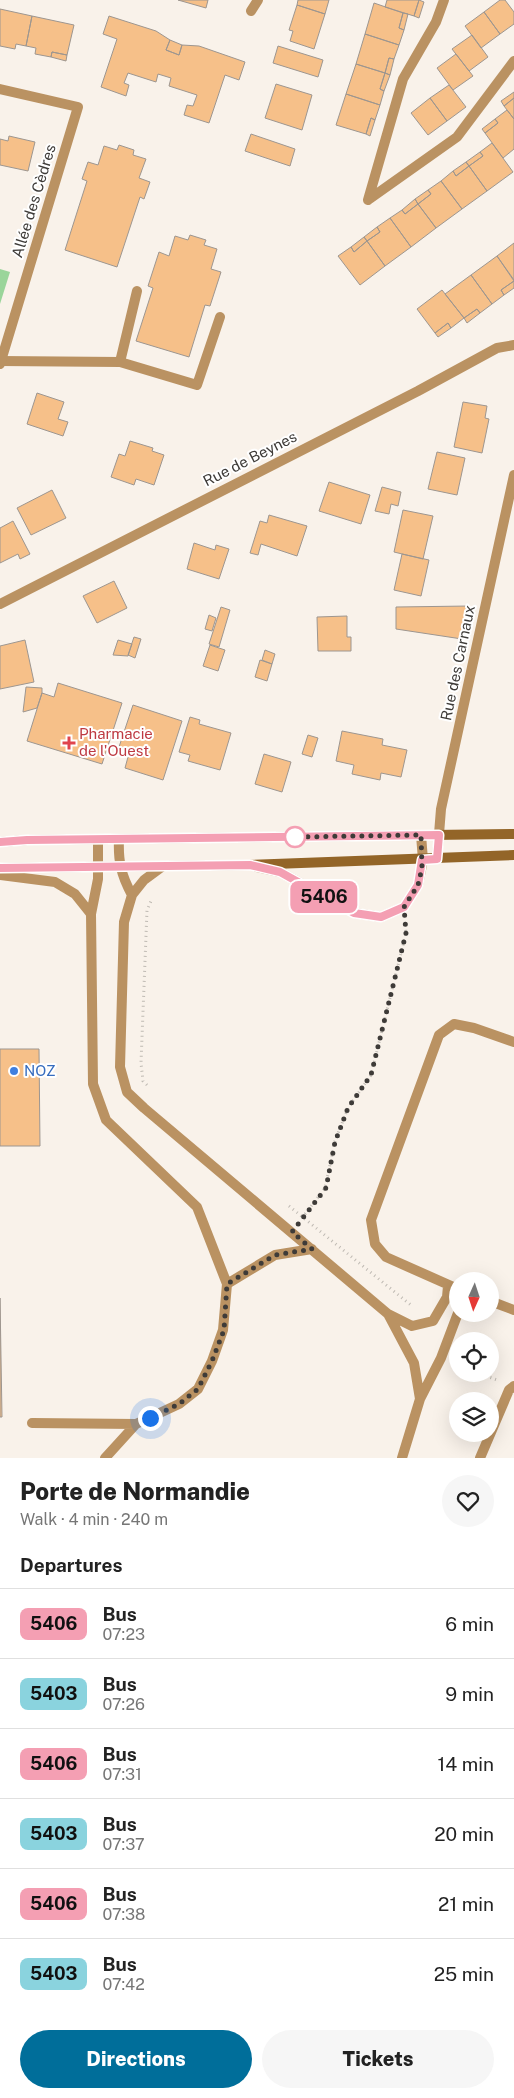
<!DOCTYPE html>
<meta charset="utf-8">
<style>
:root{--surface:#fff;--page:#f6f6f6;--text:#222;--muted:#767676;--line:#e0e0e0;--accent:#006e9a}
body{margin:0;font-family:"Public Sans",sans-serif;background:var(--page);color:var(--text);height:100vh;display:flex;flex-direction:column;font-size:19px;white-space:nowrap}
*{box-sizing:border-box;margin:0}
p{font-size:16px;color:var(--muted)}
.icon{flex:none;width:28px;height:28px;fill:none;stroke:currentColor;stroke-width:2;stroke-linecap:round;stroke-linejoin:round}
.map{position:relative;height:1458px;overflow:hidden}
.details{display:flex;flex-direction:column;background:var(--surface);flex:1}
.details>*{flex:none}
.badge{padding:0 10px;border-radius:8px;font-size:18px;line-height:32px}
.needle{width:32px;rotate:183deg}
.controls{position:absolute;left:449px;top:1272px;display:grid;gap:10px}
.controls a{display:grid;place-items:center;width:50px;height:50px;border-radius:50%;background:var(--surface);box-shadow:0 5px 20px #0002;font-size:25px}
.you{position:absolute;width:25px;height:25px;margin:-12px;border:4px solid #fff;border-radius:50%;background:#1a73e8;box-shadow:0 0 0 8px #1a73e833}
.map>.badge{position:absolute;translate:-50% -50%;box-shadow:0 0 0 2px #fff}
h2{padding:0 20px;font-size:19px;line-height:45px}
.round{display:grid;place-items:center;flex:none;width:52px;height:52px;border-radius:26px;background:var(--page)}
.overview{display:flex;align-items:center;justify-content:space-between;height:85px;padding:0 20px}
h1{font-size:24px;font-weight:800;line-height:38px}
.cta{display:flex;gap:10px;margin-top:auto;padding:10px 20px}
.cta a{flex:1;height:58px;border-radius:30px;background:var(--accent);color:#fff;font-size:20px;font-weight:800;line-height:58px;text-align:center}
.cta a+a{background:var(--page);color:var(--text)}
ul{padding:0;list-style:none}
li{display:flex;align-items:center;gap:15px;height:70px;padding:0 20px;border-top:1px solid var(--line)}
li div{flex:1}
li b{display:block;font-size:19px}
li em{font-style:normal}
li .badge{min-width:55px;font-weight:700;text-align:center}
.map>svg:first-child{display:block}
</style>
<div class="map">
<svg width="514" height="1458" viewBox="0 0 514 1458">
<rect width="100%" height="100%" fill="#f9f2ea"/>
<path fill="#9ad59a" d="M0,269L10,272L0,304Z"/>
<path fill="#f6c089" stroke="#9d9690" d="M178,0H208L206,8Z
M298,0H329L325,14L297,5Z
M387,0H419L414,16L385,7Z
M419,0L424,2L419,18L414,16Z
M500,0H505L514,12V24L500,34L484,12Z
M374,3L403,13L399,28L404,30L399,45L365,34Z
M297,5L325,14L314,49L290,41L293,31L289,30Z
M0,9L32,16L26,46L16,44L15,49L0,46Z
M484,12L500,34L481,48L465,26Z
M403,13L408,14L404,30L399,28Z
M32,16L74,25L67,55L52,52L51,57L35,54L36,48L26,46Z
M109,16L156,31L170,40L166,50L179,55L182,45L199,46L245,62L239,80L225,75L209,123L184,115L187,105L193,106L197,95L169,86L171,78L158,74L156,82L128,73L124,83L129,85L126,96L101,87L117,39L103,34Z
M365,34L399,45L394,59L389,58L385,73L356,64Z
M472,35L488,57L469,71L452,49Z
M170,40L182,45L179,55L166,50Z
M278,46L323,60L318,77L273,63Z
M52,52L67,55L66,61L51,57Z
M456,54L473,76L453,90L437,68Z
M389,58L394,59L390,75L385,73Z
M356,64L385,73L380,89L384,91L380,105L346,94Z
M385,73L390,75L384,91L380,89Z
M276,84L312,95L302,130L265,118Z
M449,85L466,107L447,121L430,98Z
M514,92V98L504,106L501,101Z
M346,94L380,105L375,120L371,118L366,134L336,125Z
M430,98L447,121L428,135L411,113Z
M514,98V119L504,106Z
M507,110L514,119V149L503,158L485,133L498,123L495,119Z
M371,118L375,120L370,136L366,134Z
M495,119L498,123L485,133L482,129Z
M251,134L295,149L290,166L245,151Z
M9,136L35,142L28,171L0,165V139L8,141Z
M492,143L513,172L487,191L469,166L483,156L480,152Z
M119,145L134,150L133,155L146,159L139,178L150,182L144,199L140,197L117,267L65,250L87,181L82,179L88,162L98,165L104,146L117,150Z
M480,152L483,156L469,166L466,162Z
M466,162L469,166L456,176L453,171Z
M469,166L487,191L462,209L441,181L453,171L456,176Z
M441,181L462,209L436,228L418,204L431,194L428,190Z
M428,190L431,194L418,204L415,199Z
M415,199L418,204L405,214L402,210Z
M418,204L436,228L411,247L390,218L402,210L405,214Z
M390,218L411,247L385,266L367,241L380,232L377,227Z
M377,227L380,232L367,241L364,237Z
M190,235L206,240L204,245L217,249L211,269L221,272L210,306L205,305L189,357L136,341L153,288L148,286L159,252L169,256L175,236L188,240Z
M364,237L367,241L354,252L351,247Z
M367,241L385,266L360,285L338,256L351,247L354,252Z
M514,243V280L497,256Z
M497,256L514,281L501,290L504,295L492,304L471,275Z
M471,275L492,304L480,313L477,309L464,318L445,294Z
M514,281V288L504,295L501,290Z
M442,290L464,318L451,328L448,323L435,333L417,309Z
M477,309L480,313L467,323L464,318Z
M448,323L451,328L438,337L435,333Z
M37,393L64,402L58,419L68,422L63,436L27,424Z
M463,402L487,406L485,418L489,419L482,453L454,447Z
M130,441L153,448L152,451L164,455L154,485L136,479L134,485L111,477L119,454L125,456Z
M437,452L465,458L457,495L428,489Z
M329,482L370,495L361,524L319,511Z
M382,487L401,492L398,506L391,504L389,514L375,511Z
M52,490L66,518L31,535L17,508Z
M403,510L433,516L423,559L394,552Z
M269,515L307,526L297,556L261,544L258,555L250,553L260,521L267,523Z
M13,521L30,554L20,559L18,554L0,563V528Z
M194,543L215,550L216,545L229,549L219,579L187,569Z
M402,554L429,560L421,596L394,590Z
M114,581L127,608L97,623L83,596Z
M469,606L462,639L396,629V607Z
M221,607L230,610L219,647L209,644Z
M209,615L216,618L212,631L205,629Z
M347,616V637H351V651H318L317,617Z
M134,637L141,639L135,658L128,655Z
M25,640L34,682L0,689V646Z
M118,640L132,644L128,656L113,655Z
M210,645L225,650L218,671L203,666Z
M265,650L275,654L272,664L262,660Z
M260,660L272,664L267,681L255,677Z
M58,683L122,703L102,764L27,741L42,693L54,697Z
M26,687L42,688V693L37,708L23,712Z
M133,705L182,721L163,780L125,768L128,757L117,753Z
M190,717L200,720L199,724L231,733L220,770L188,761L190,755L179,752Z
M342,731L383,739L382,745L407,750L401,777L381,773L380,780L352,774L354,765L336,761Z
M308,735L318,738L312,757L302,754Z
M264,754L291,762L282,792L255,784Z
M0,1049H39L40,1146H0Z
M0,1298L2,1417H0Z"/>
<g fill="none" stroke-linecap="round" stroke-linejoin="round">
<path stroke="#bfbab3" stroke-width="3" stroke-dasharray="1 4" stroke-linecap="butt" d="M147,1085L143,1081L141,1063L147,910L152,899
M289,1206L412,1306
M302,1218L325,1188L335,1141L348,1108L371,1075L406,933L405,923
M481,1374L497,1380"/>
<path stroke="#ba9262" stroke-width="10" d="M368,200L403,79L436,22L444,0
M368,200L457,137L514,61
M0,361L120,362L197,385L220,317
M120,362L137,291
M98,839V879L91,914L93,1084L106,1120L197,1207L227,1284L223,1330L212,1361L198,1389L179,1404L136,1424L105,1458
M119,839C118,861 121,875 132,895
M163,866L144,880L132,895L124,922L120,1067L127,1092L144,1108L388,1314L412,1326L433,1321L447,1297L448,1286
M257,867L280,872L355,913L381,917L404,907L418,885L423,860L421,835
M0,875L55,882L75,894L91,914
M227,1284L275,1255L312,1249
M458,1289L386,1257L375,1244L371,1220L439,1035L454,1024L474,1028L514,1042
M490,1301L514,1310
M388,1314L414,1363L420,1399L402,1458
M420,1399L441,1358L458,1313
M32,1423L136,1424
M480,1458L509,1390L514,1386"/>
<path stroke="#ba9262" stroke-width="10" d="M251,11L258,0
M0,89L78,107L0,364
M0,604L418,391L497,348L514,345
M437,859L441,809L514,475"/>
<path stroke="#936528" stroke-width="10" d="M0,842L27,840L514,834
M0,868L250,865L514,855"/>
</g>
<g fill="none" stroke-linecap="round" stroke-linejoin="round">
<defs>
<path id="line" d="M0,842L27,840L439,835L437,859L422,860L418,885L404,907L381,917L354,913L280,872L250,865L0,868"/>
</defs>
<use href="#line" stroke="#fff" stroke-width="11"/>
<use href="#line" stroke="#f49fb3" stroke-width="8"/>
<path stroke="#3e3b38" stroke-width="5" stroke-dasharray="0 9" d="M150,1418L179,1404L198,1389L212,1361L224,1330L227,1284L275,1255L312,1249L292,1232L326,1188L335,1142L348,1108L371,1075L406,933L404,907L418,885L422,868L421,835L295,837"/>
</g>
<path fill="#e0444e" stroke="#fff" stroke-width="2" d="M66.5 735.5h5v5h5v5h-5v5h-5v-5h-5v-5h5z"/>
<circle fill="#fff" stroke="#f49fb3" stroke-width="2.5" cx="295" cy="837" r="10"/>
<circle fill="#3f7fe0" stroke="#fff" stroke-width="2" cx="14" cy="1071" r="5"/>
<g text-anchor="middle" stroke-width="4" stroke-linejoin="round" paint-order="stroke">
<g font-size="15" fill="#3e3b38" stroke="#fff">
<text transform="translate(34 201) rotate(-73)" y="5">Allée des Cèdres</text>
<text transform="translate(250 459) rotate(-27)" y="5">Rue de Beynes</text>
<text transform="translate(458 663) rotate(-78)" y="5">Rue des Carnaux</text>
</g>
<g font-size="15" fill="#be3a42" stroke="#fff" text-anchor="start">
<text x="79" y="739">Pharmacie<tspan x="79" dy="17">de l'Ouest</tspan></text>
</g>
<g font-size="15" fill="#366cbe" stroke="#fff" text-anchor="start">
<text x="24" y="1076">NOZ</text>
</g>
</g>
</svg>
<div class="controls">
<a><svg class="needle" viewBox="-14 -14 28 28"><path d="M0-13l5 13h-10z" fill="#e53935"/><path d="M0 13l5-13h-10z" fill="#767676"/></svg></a>
<a><svg class="icon" aria-label="locate" viewBox="0 0 24 24"><circle cx="12" cy="12" r="6"/><path d="M12 2v4M12 18v4M2 12h4M18 12h4"/></svg></a>
<a><svg class="icon" aria-label="layers" viewBox="0 0 24 24"><path d="M12 4l9 5-9 5-9-5zM3 14l9 5 9-5"/></svg></a>
</div>
<div class="you" style="left:150px;top:1418px"></div>
<b class="badge" style="left:324px;top:897px;background:#f49fb3;color:#111">5406</b>
</div>
<section class="details">
<div class="overview"><div><h1>Porte de Normandie</h1><p>Walk · 4 min · 240 m</p></div><a class="round"><svg class="icon" aria-label="heart" viewBox="0 0 24 24"><path d="M12 20l-8-8c-3-5 5-10 8-4 3-6 11-1 8 4z"/></svg></a></div>
<h2>Departures</h2>
<ul>
<li><span class="badge" style="background:#f49fb3;color:#111">5406</span><div><b>Bus</b><p>07:23</p></div><em>6 min</em></li>
<li><span class="badge" style="background:#8ad3de;color:#111">5403</span><div><b>Bus</b><p>07:26</p></div><em>9 min</em></li>
<li><span class="badge" style="background:#f49fb3;color:#111">5406</span><div><b>Bus</b><p>07:31</p></div><em>14 min</em></li>
<li><span class="badge" style="background:#8ad3de;color:#111">5403</span><div><b>Bus</b><p>07:37</p></div><em>20 min</em></li>
<li><span class="badge" style="background:#f49fb3;color:#111">5406</span><div><b>Bus</b><p>07:38</p></div><em>21 min</em></li>
<li><span class="badge" style="background:#8ad3de;color:#111">5403</span><div><b>Bus</b><p>07:42</p></div><em>25 min</em></li>
</ul>
<div class="cta"><a>Directions</a><a>Tickets</a></div>
</section>
